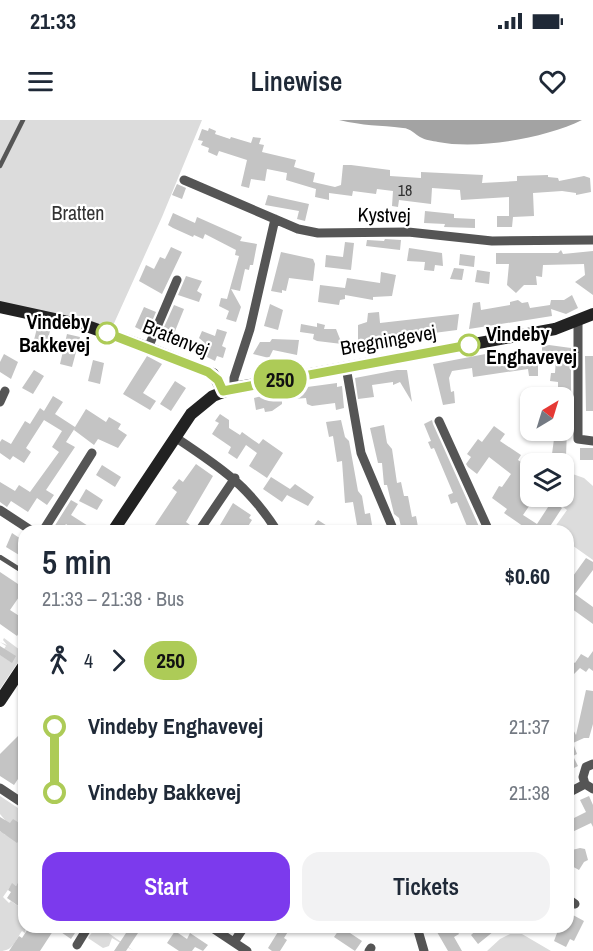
<!DOCTYPE html>
<meta charset="utf-8">
<style>
:root{--surface:#fff;--page:#f2f2f3;--text:#1f2937;--muted:#747a83;--accent:#7c3aed}
body{margin:0;font-family:"Archivo Narrow",sans-serif;background:var(--page);color:var(--text);height:100vh;display:flex;flex-direction:column;font-size:22px;white-space:nowrap}
*{box-sizing:border-box;margin:0}
p{font-size:20px;color:var(--muted)}
.icon{flex:none;width:33px;height:33px;fill:none;stroke:currentColor;stroke-width:2;stroke-linecap:round;stroke-linejoin:round}
.map{position:relative;flex:1;overflow:hidden}
.panel{position:absolute;left:18px;top:405px;width:556px;height:408px;display:flex;flex-direction:column;background:var(--surface);border-radius:18px;box-shadow:0 2px 4px #0004}
.panel>*{flex:none}
.badge{padding:0 12px;border-radius:20px;font-size:21px;line-height:39px}
.needle{width:39px;rotate:38deg}
.buttons{position:absolute;left:520px;top:267px;display:grid;gap:12px}
.buttons a{display:grid;place-items:center;width:54px;height:54px;border-radius:12px;background:var(--surface);box-shadow:0 2px 4px #0004;font-size:30px}
.map>.badge{position:absolute;translate:-50% -50%;box-shadow:0 0 0 3px #fff}
.legs{display:flex;align-items:center;gap:9px;height:66px;padding:0 24px;font-size:20px}
.legs p{margin-inline-start:auto}
.overview{display:flex;align-items:center;justify-content:space-between;height:102px;padding:0 24px}
h1{font-size:33px;font-weight:600;line-height:45px}
.cta{display:flex;gap:12px;margin-top:auto;padding:12px 24px}
.cta a{flex:1;height:69px;border-radius:18px;background:var(--accent);color:#fff;font-size:24px;font-weight:600;line-height:69px;text-align:center}
.cta a+a{background:var(--page);color:var(--text)}
ul{padding:0 24px;list-style:none}
li{display:flex;align-items:center;gap:21px;height:66px;font-size:22px}
li i{display:grid;place-items:center;width:9px;height:100%;margin:0 8px;background:currentColor}
li i::after{content:'';width:15px;height:15px;margin:-8px;border:4px solid;border-radius:50%;background:var(--surface)}
li p{margin-inline-start:auto}
li:first-child i{background:linear-gradient(#0000 50%,currentColor 0)}
li:last-child i{background:linear-gradient(currentColor 50%,#0000 0)}
.status{display:flex;justify-content:space-between;align-items:center;height:42px;padding:0 30px;background:var(--surface);direction:ltr}
.status svg{height:16px;fill:currentColor}
header{display:flex;justify-content:space-between;align-items:center;height:78px;padding:0 24px;background:var(--surface);font-size:27px;font-weight:600}
.map>svg:first-child{display:block}
</style>
<div class="status"><b>21:33</b><svg viewBox="0 0 49 12"><path d="M0 12V9h3v3zM5 12V6h3v6zM10 12V3h3v9zM15 12V0h3v12zM26 1h20v11H26zM47 4h2v5h-2z"/></svg></div>
<header><svg class="icon" aria-label="menu" viewBox="0 0 24 24"><path d="M4 6h16M4 12h16M4 18h16"/></svg>Linewise<svg class="icon" aria-label="heart" viewBox="0 0 24 24"><path d="M12 20l-8-8c-3-5 5-10 8-4 3-6 11-1 8 4z"/></svg></header>
<div class="map">
<svg width="593" height="831" viewBox="0 0 593 831">
<rect width="100%" height="100%" fill="#fff"/>
<path fill="#dcdcdc" d="M0,0H202L162,97L111,210L0,183Z
M564,351L584,358L593,366V440L569,423L568,411H552L567,390L550,377L564,376Z
M4,518L24,533L0,569V535L6,526L0,522L7,525L3,520Z
M0,676L24,692V706L4,705L5,700L0,694Z
M3,707L4,714L24,723V759L19,760L16,766L12,764L3,777L9,783L11,781L18,786L19,789L22,788L24,807H29L26,808L25,813L22,811C15,821 13,831 0,831V712Z
M96,807H100L134,831L112,818L109,826L103,828L88,818Z
M510,814H522L551,831H487L500,819Z"/>
<path fill="#a3a3a3" d="M339,0H582C546,18 478,30 438,22C433,21 425,20 420,17C416,15 410,8 403,8C379,5 364,6 339,0Z"/>
<path fill="#c4c4c4" d="M209,8L216,11L215,14L230,19L231,17L251,23L253,17L261,18L259,24L264,25L262,32L296,40L294,47L315,53L313,62L335,67L341,65L343,45H351L390,50V56L421,58V52L483,55L482,63L517,61V56L548,55V57L558,58L559,61L584,56L590,58L591,72L576,75V73L562,71L533,73L534,96L513,97L512,107H497V96H509V77L461,80L460,70L432,68L431,84L399,80L398,87L392,86L393,71L377,69L376,74L353,71L352,76L329,73V80L315,77L316,69L286,60L287,53L267,49L265,61L251,59L249,68L241,66L247,40L219,31L217,36L208,32L209,28L201,25L203,21L198,20L202,9L208,11Z
M177,64L186,68L182,79L172,75Z
M268,75L309,84L305,101L297,99L299,91L265,85Z
M425,91L454,94V98L475,99V108L444,107L445,104L424,103Z
M173,93L195,103L197,97L242,117L240,121L257,124L253,145H250L249,150L245,149L240,171L231,169L241,187L236,202L226,199L229,191L219,186L221,178L227,179L239,136L235,135L236,130L205,114L203,119L194,115L193,117L173,108L168,105Z
M385,119L401,120L400,130L366,126L367,120L384,121Z
M345,122L354,123L351,150L325,147L326,135L343,137Z
M171,127L182,132L162,174L139,161L146,145L154,149L160,137L165,139Z
M409,128L442,133L443,146L435,145L434,151L424,150L425,142L407,141Z
M561,130L563,134L593,131V175L575,162L585,155L584,144L543,145L542,157L536,156L537,165H524L516,173L507,165L509,144H496V133H558Z
M281,132L313,139L315,144L313,161L289,158L286,171L282,170V173L271,171Z
M460,134L475,136L474,147L459,145Z
M454,148L464,149L462,160L450,159Z
M477,150L490,152L489,164L475,162Z
M381,152L396,155L392,176L373,177V180L345,175V179L340,180L339,185L318,182L320,165L345,168L347,158L380,163Z
M186,156L202,161L197,171L202,174L199,182L178,175Z
M572,175L578,188L566,194L551,189L552,196L469,209L473,183L480,182L481,190L510,185V182L518,180L522,183L528,182L530,188L550,185L551,180H564Z
M270,184L283,190L278,210L264,206Z
M174,185L184,189L171,221L160,216Z
M144,187L156,192L147,213L135,207Z
M379,192L380,203L459,194L457,210L364,222L365,228L358,229V205L367,202L368,193Z
M317,203L325,205L324,209H336L342,224L317,221L313,219L314,214L300,212L301,204L317,207Z
M37,208L50,211L45,231L32,228Z
M217,209L227,212L222,226L226,228L223,238L217,236L215,241L201,234L205,223L199,218L202,211L215,216Z
M67,214L80,217L72,247L60,244Z
M272,219L299,220L297,235L273,230L269,238L253,234L260,222H270Z
M549,225L571,228V278H562V272H558V262L550,261L551,253H555L556,238H542V227Z
M496,232L497,234L504,233L505,243L519,241V237H538V256H529L528,249L473,257L472,248L452,251L449,258L451,272L454,271L455,283L443,285L433,244Z
M4,234L18,242L11,259L0,252V242Z
M147,236L162,244L143,273L156,281L150,290L123,274Z
M585,236H593V291H586Z
M93,240L104,243L100,264L88,261Z
M34,250L44,256L33,274L22,268Z
M397,250H407L412,282L400,262L393,265V262L372,265L374,277L358,279L355,258Z
M175,261L186,268L171,291L160,284Z
M337,263V267L342,266L344,288L336,290L335,283L312,286L307,284L306,278L282,280V284L272,291L265,292L264,288L256,290L254,278L285,270Z
M53,276L63,282L55,294L75,307L86,289L106,302L109,297L121,304L118,309L127,315L118,328L98,319L94,325L74,310L75,308L66,322L75,327L46,370L54,375L47,385L37,378L28,392L11,381L7,387L0,382V362L15,371L19,365L30,372L59,332L52,327L62,311L44,300L26,328L31,332L24,343L13,336L10,340L0,333V322L2,319L11,324L25,301L30,304L40,288L44,291Z
M220,294L229,300V308L240,315L242,312L259,324L263,319L283,333L267,358L249,346L257,333L246,325L237,339L228,333L231,327L212,314L219,303L215,301Z
M341,300L345,317L349,321L358,371L362,376L365,394L370,393L373,411H358L353,382L345,383L342,341L337,342L333,316L329,317L326,302Z
M432,300L433,304L481,411H469L457,382L451,384L448,375L453,373L434,328L431,329L428,322L431,321L424,304Z
M384,305L387,323L392,329L397,363L401,362L404,376H408L412,397L416,396L418,407L412,408L413,411H402L399,398L394,394L387,365H384L382,343H378L370,308Z
M494,306L505,314L500,321L521,335L518,340L531,349V376H536L523,395L537,404L552,381L562,388L547,411H530L504,393L507,389L492,378L499,366L502,367L511,354L489,337L477,354L468,347L466,344L471,337L467,334L478,319L482,322Z
M551,310H567L566,336L552,334L554,319H550Z
M580,328H593V340H580Z
M196,344L213,356L186,402L190,405L186,411L179,407L176,411H158L153,408L177,372L172,368L179,359L183,362Z
M102,345L121,357L115,367L96,355Z
M271,357L290,369L295,364L314,377L308,386L287,375L282,382L263,369Z
M86,369L103,380L97,390L79,381Z
M71,380L78,384L71,395L96,411H76L66,404L61,411L54,407Z
M233,383L251,395L249,398L252,400L245,411H221L223,407L220,405Z
M318,400L335,411H310Z
M12,413L24,421V438L6,427Z
M586,438L593,442V450L575,474L593,487V504L568,486V463Z
M0,452L24,468V480L19,477L10,490L24,499V505L17,516L0,504Z
M0,526L16,536L12,543L0,535Z
M593,531V551L589,548L586,552L580,548L568,560V538L575,543L581,534L588,538Z
M586,570L593,571V604L589,618H584L573,623L577,634L573,636L578,646L568,651V600L576,615Z
M24,610V650L14,665L0,656V634Z
M589,676L593,685V707L591,703L568,714V701L586,692L580,680Z
M0,697L10,703L13,699L24,706V723L19,720L17,723L0,711Z
M580,728L585,729L588,740L584,742L579,750L568,744V731Z
M19,760L24,763V790L7,778L11,772L8,770L12,763L16,766Z
M573,795L584,801L574,821L570,819L566,827L554,821L557,813L544,807H568Z
M29,807H65L75,813L71,819L55,808L40,831H9L19,816L22,818Z
M117,807H142L126,831H114L126,813Z
M281,807H291L284,818L287,820L280,831H272L268,828Z
M341,807L362,821L355,831L334,817Z
M446,807H455L459,814L454,817L462,831H448L437,812Z
M480,807H499L478,824L471,815Z
M175,811L187,819L190,813L208,825L203,831L195,827L192,831H179L167,823Z"/>
<g fill="none" stroke-linecap="round" stroke-linejoin="round">
<path stroke="#555" stroke-width="4.5" d="M0,46L23,0
M0,437L19,449"/>
<path stroke="#555" stroke-width="9" d="M184,60L298,109L318,113L408,112L492,121L593,120
M578,202V319L593,321
M148,228L177,160
M346,247L361,333L394,411
M234,268V258L250,209L275,99
M0,282L5,271
M439,301L489,411
M175,317C220,347 248,365 277,411
M0,390L32,411
M43,411L92,333
M199,411L235,358
M593,644L586,647L583,657L585,664L593,669
M0,668L24,684
M568,673L585,664
M568,779L575,784
M211,807L247,831
M417,807L424,831
M234,822L244,807
M77,825L88,807
M369,831L371,828"/>
<path stroke="#222" stroke-width="12" d="M0,187L87,206L148,228L213,254L223,271
M113,411L191,294L213,276L234,268L555,209L593,194
M0,581L24,545"/>
</g>
<g fill="none" stroke-linecap="round" stroke-linejoin="round">
<defs>
<path id="line-1" d="M107,213L208,252L218,260L223,271L469,225"/>
</defs>
<use href="#line-1" stroke="#fff" stroke-width="14"/>
<use href="#line-1" stroke="#adcb57" stroke-width="9"/>
</g>
<g fill="#fff" stroke="#adcb57" stroke-width="3">
<circle cx="107" cy="213" r="10"/>
<circle cx="469" cy="225" r="10"/>
</g>
<g text-anchor="middle" stroke-width="4.5" stroke-linejoin="round" paint-order="stroke">
<g font-size="16" fill="#313131">
<text x="405" y="76">18</text>
</g>
<g font-size="20" fill="#333" stroke="#fff">
<text x="78" y="100">Bratten</text>
</g>
<g font-size="20" fill="#000" stroke="#fff">
<text transform="translate(384 95) rotate(1)" y="7">Kystvej</text>
<text transform="translate(176 218) rotate(22)" y="7">Bratenvej</text>
<text transform="translate(388 220) rotate(-10)" y="7">Bregningevej</text>
</g>
<g font-size="20" font-weight="bold" fill="#000" stroke="#fff" text-anchor="end">
<text x="90" y="209">Vindeby<tspan x="90" dy="23">Bakkevej</tspan></text>
<text x="486" y="221" text-anchor="start">Vindeby<tspan x="486" dy="23">Enghavevej</tspan></text>
</g>
</g>
</svg>
<div class="buttons">
<a><svg class="needle" viewBox="-14 -14 28 28"><path d="M0-13l5 13h-10z" fill="#e53935"/><path d="M0 13l5-13h-10z" fill="#747a83"/></svg></a>
<a><svg class="icon" aria-label="layers" viewBox="0 0 24 24"><path d="M12 4l9 5-9 5-9-5zM3 14l9 5 9-5"/></svg></a>
</div>
<b class="badge" style="left:280px;top:259px;background:#adcb57;color:#111">250</b>
<section class="panel">
<div class="overview"><div><h1>5 min</h1><p>21:33 – 21:38 · Bus</p></div><b>$0.60</b></div>
<div class="legs"><svg class="icon" aria-label="walk" viewBox="0 0 24 24"><circle cx="13" cy="4" r="2"/><path d="M13 8l-2 6 4 7M11 14l-3 7M7 12l3-4h3l4 4"/></svg>4<svg class="icon" aria-label="forward" viewBox="0 0 24 24"><path d="M9 5l7 7-7 7"/></svg><b class="badge" style="background:#adcb57;color:#111">250</b></div>
<ul>
<li><i style="color:#adcb57"></i><b>Vindeby Enghavevej</b><p>21:37</p></li>
<li><i style="color:#adcb57"></i><b>Vindeby Bakkevej</b><p>21:38</p></li>
</ul>
<div class="cta"><a>Start</a><a>Tickets</a></div>
</section>
</div>
